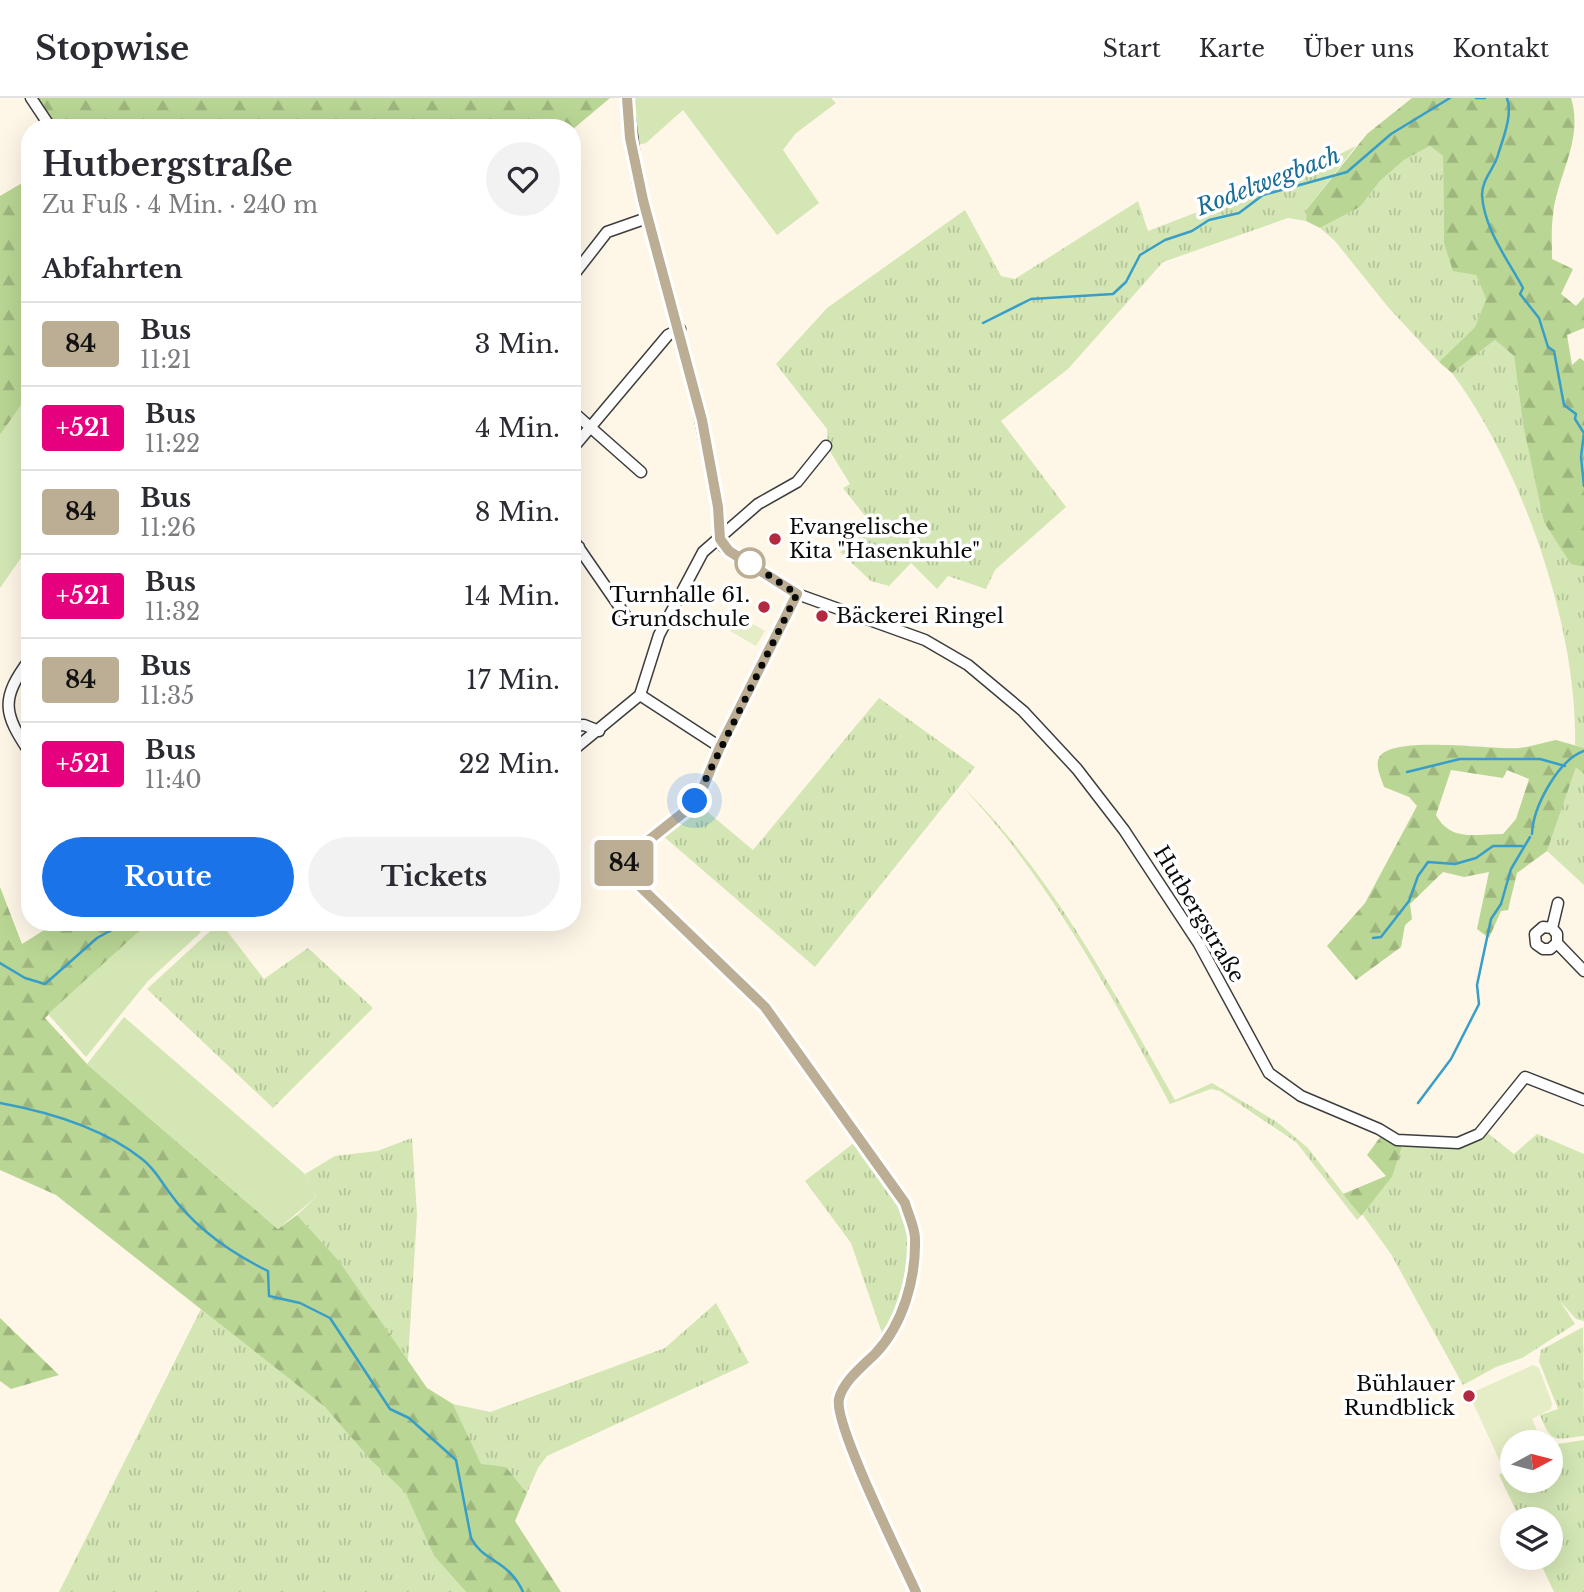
<!DOCTYPE html>
<html lang="de">
<meta charset="utf-8">
<style>
:root{--surface:#fff;--page:#f2f2f3;--text:#2b2b33;--muted:#7c7c81;--line:#e1e1e2;--accent:#1a73e8}
body{margin:0;font-family:"Libre Baskerville",serif;background:var(--page);color:var(--text);height:100vh;display:flex;flex-direction:column;font-size:26px;white-space:nowrap}
*{box-sizing:border-box;margin:0}
p{font-size:23px;color:var(--muted)}
.icon{flex:none;width:38px;height:38px;fill:none;stroke:currentColor;stroke-width:2;stroke-linecap:round;stroke-linejoin:round}
.map{position:relative;flex:1;overflow:hidden}
.details{position:absolute;left:21px;top:21px;width:560px;height:812px;display:flex;flex-direction:column;background:var(--surface);border-radius:28px;box-shadow:0 7px 28px #0002}
.details>*{flex:none}
.badge{padding:0 14px;border-radius:5px;font-size:24px;line-height:46px}
.needle{width:46px;rotate:83deg}
.tools{position:absolute;left:1500px;top:1332px;display:grid;gap:14px}
.tools a{display:grid;place-items:center;width:63px;height:63px;border-radius:50%;background:var(--surface);box-shadow:0 7px 28px #0002;font-size:35px}
.you{position:absolute;width:35px;height:35px;margin:-18px;border:5px solid #fff;border-radius:50%;background:#1a73e8;box-shadow:0 0 0 10px #1a73e833}
.map>.badge{position:absolute;translate:-50% -50%;box-shadow:0 0 0 4px #fff}
h2{padding:0 21px;font-size:26px;line-height:63px}
.round{display:grid;place-items:center;flex:none;width:74px;height:74px;border-radius:37px;background:var(--page)}
.headline{display:flex;align-items:center;justify-content:space-between;height:119px;padding:0 21px}
h1{font-size:33px;font-weight:700;line-height:52px}
.primary-button{display:flex;gap:14px;margin-top:auto;padding:14px 21px}
.primary-button a{flex:1;height:80px;border-radius:42px;background:var(--accent);color:#fff;font-size:28px;font-weight:700;line-height:80px;text-align:center}
.primary-button a+a{background:var(--page);color:var(--text)}
ul{padding:0;list-style:none}
li{display:flex;align-items:center;gap:21px;height:84px;padding:0 21px;border-top:2px solid var(--line)}
li div{flex:1}
li b{display:block;font-size:26px}
li em{font-style:normal}
li .badge{min-width:77px;font-weight:700;text-align:center}
header{display:flex;align-items:center;gap:42px;box-sizing:border-box;height:98px;padding:0 35px;background:var(--surface);border-bottom:2px solid var(--line)}
header strong{font-size:33px}
nav{display:flex;gap:38px;margin-inline-start:auto;font-size:24px}
.map>svg:first-child{display:block}
</style>
<header>
<strong>Stopwise</strong>
<nav><a>Start</a><a>Karte</a><a>Über uns</a><a>Kontakt</a></nav>
</header>
<div class="map">
<svg width="1584" height="1494" viewBox="0 0 1584 1494">
<defs>
<pattern id="grass-tufts" width="24" height="20" patternUnits="userSpaceOnUse" patternTransform="scale(1.75)"><rect width="24" height="20" fill="#d3e6b4"/><path d="M3 7l-1-3M5 7V3M7 7l1-3M15 17l-1-3M17 17v-4M19 17l1-3" fill="none" stroke="#b4c499"/></pattern>
<pattern id="forest-firs" width="22" height="20" patternUnits="userSpaceOnUse" patternTransform="scale(1.75)"><rect width="22" height="20" fill="#b9d694"/><path d="M5 1l3.5 6h-7zM16 11l3.5 6h-7z" fill="#9eb67e"/></pattern>
</defs>
<rect width="100%" height="100%" fill="#fef7e8"/>
<path fill="url(#grass-tufts)" d="M1356,48L1307,111L1306,123L1288,120L1163,164L1068,271L1001,323L1066,409L995,472L986,491L948,478L937,491L911,465L889,488L871,483L840,454L873,428L843,390L850,386L828,350L827,331L776,266L827,210L965,112L1001,178L1015,181L1138,103L1148,133L1195,115L1221,110L1237,95L1263,81L1301,75Z
M1430,48L1443,58L1444,145L1476,177L1486,201L1475,229L1439,264L1388,209L1335,143L1320,130L1360,109L1380,83L1404,62Z
M1495,242L1514,258L1523,326L1571,465L1584,469V650L1575,647C1578,530 1522,369 1452,275Z
M879,600L975,669L815,869L662,737L698,706L753,752Z
M1576,668L1584,676V787L1547,753Z
M962,688C1052,776 1113,893 1175,1002L1212,985L1277,1024L1307,1049L1361,1118L1357,1122L1296,1044L1220,993L1211,991L1170,1006C1110,894 1049,781 962,688Z
M220,824L264,881L308,850L373,910L273,1010L147,891Z
M1485,1033L1514,1056L1537,1036L1584,1056V1223L1576,1221L1560,1203L1575,1226L1522,1260L1496,1269L1463,1287L1391,1156L1362,1116L1392,1079L1402,1049L1448,1048Z
M412,1040L417,1116L408,1263L339,1163L297,1117L316,1099L305,1076L335,1058L377,1053Z
M855,1044C870,1064 893,1087 903,1110C921,1154 906,1200 883,1238L851,1145L805,1083Z
M716,1205L749,1265L547,1358L538,1370L527,1395L506,1369L481,1367L453,1306L490,1314L665,1250Z
M201,1211L325,1309L405,1394L434,1458L466,1494H59Z
M1583,1229L1584,1338C1555,1341 1552,1347 1540,1317L1558,1311L1539,1263L1541,1252Z
M1584,1342V1494H1554L1538,1460H1550V1421H1520L1499,1377L1512,1369V1382H1550L1551,1347Z"/>
<path fill="url(#forest-firs)" fill-rule="evenodd" d="M36,0H610L572,32L56,30Z
M1412,0H1571C1584,42 1557,77 1553,117C1551,132 1552,147 1552,161L1573,171L1561,196L1576,208L1584,199V230L1567,237L1572,267L1580,260L1584,263V469L1571,466L1544,424L1523,326L1514,258L1495,242L1452,275L1439,264L1475,229L1486,201L1476,177L1453,173L1444,145L1443,58L1430,48L1404,62L1380,83L1360,109L1320,130L1306,123L1307,111L1367,36Z
M22,85L30,97V295L0,337V98Z
M1556,642L1584,650V676L1576,669L1547,753L1517,775L1508,812L1501,813L1489,840L1477,831L1489,774L1464,779L1443,774L1410,806L1412,821L1405,827L1401,849L1356,882L1327,848L1365,805L1417,708L1409,699L1384,689C1381,679 1374,667 1380,658C1396,637 1493,652 1519,650C1531,649 1544,644 1556,642ZM1507,672L1529,681L1516,721L1503,736C1475,736 1451,744 1436,717L1451,672L1503,680Z
M0,789L22,846L57,824H150L45,920L87,966L278,1131L297,1117L339,1163L427,1290L453,1306L481,1366L506,1369L527,1395L515,1423L561,1494H466L434,1458L405,1394L372,1363L325,1309L56,1097L0,1072Z
M1381,1038L1402,1049L1392,1079L1361,1118L1343,1096L1386,1078L1367,1057Z
M0,1220L59,1277L11,1291L0,1283Z"/>
<path fill="#d3e6b4" d="M636,0H831L836,5L795,36L783,52L819,105L777,137L683,12L646,45L637,47L634,6Z
M30,295V447L0,490V337Z
M149,824H207L199,836L148,883L86,959L48,916Z
M124,919L305,1076L316,1099L278,1131L87,966Z"/>
<path fill="#e4edc5" d="M738,517L765,533L756,548L730,533Z
M1533,1267L1539,1270L1552,1305L1551,1311L1532,1321L1542,1344H1512V1360L1501,1366L1469,1296Z"/>
<g fill="none" stroke-linecap="round" stroke-linejoin="round">
<path stroke="#399ec7" stroke-width="2.5" d="M1476,0H1485
M1507,0C1513,17 1503,40 1498,57C1494,71 1482,81 1482,97C1484,131 1508,162 1523,190L1520,196L1539,220L1548,249L1554,253L1564,307L1576,316L1575,321L1584,335L1581,359L1584,388
M983,225L1031,201L1113,196L1126,184L1140,157L1165,142L1192,133L1209,122L1239,115L1263,97L1347,74L1391,36L1450,0
M1407,674L1460,661H1540L1565,668
M1532,736C1533,709 1558,662 1584,653
M1373,840L1381,839L1409,803L1418,778L1428,764L1455,766L1476,760L1493,748H1522
M0,865L25,880L45,886L97,840L126,824
M0,1005C49,1014 103,1030 142,1061C155,1071 160,1082 169,1094C194,1129 231,1155 268,1173L269,1198L300,1205L330,1220L390,1311L409,1320L456,1362L471,1440C483,1464 509,1462 523,1494
M1418,1005L1451,961L1479,906L1477,887L1491,821L1501,806L1511,771L1530,739"/>
<defs>
<path id="street" d="M31,0L51,30
M627,0L638,84L694,289L718,409L720,441L724,449L797,496L925,542L968,567L1023,613L1077,671L1124,732L1199,846L1269,975L1301,998L1379,1031L1397,1042L1458,1045L1479,1036L1525,979L1584,1002
M572,179L607,134L647,120
M572,313L641,374
M572,351L668,237L680,231
M572,440L630,524
M572,458L579,449
M797,496L720,649L702,692L688,711L625,761L627,776L765,909L905,1105C908,1116 915,1130 915,1141C916,1181 903,1226 876,1255C864,1267 843,1283 839,1301C833,1325 902,1463 916,1494
M30,561C0,601 3,615 30,655
M640,597L720,649
M572,628L584,627L599,633
M572,653L640,597L659,537L703,454L758,406L797,384L826,348
M1552,830L1558,805
M1557,845L1550,851H1543L1536,846L1535,836L1543,829L1552,830L1557,836V845L1584,873"/>
</defs>
<use href="#street" stroke="#3d3d3d" stroke-width="13"/>
<use href="#street" stroke="#fff" stroke-width="10"/>
</g>
<g fill="none" stroke-linecap="round" stroke-linejoin="round">
<defs>
<path id="line" d="M627,0L630,40L643,102L702,322L718,409L720,441L729,453L797,496L720,649L702,692L688,711L625,761L623,766L627,776L765,909L905,1105C908,1116 915,1129 915,1141C916,1181 903,1226 876,1255C864,1267 843,1283 839,1301C833,1325 902,1463 916,1494"/>
</defs>
<use href="#line" stroke="#fff" stroke-width="16"/>
<use href="#line" stroke="#bcae94" stroke-width="10"/>
<path stroke="#0a0a0a" stroke-width="7" stroke-dasharray="0 12.6" d="M695,703L797,496L750,465"/>
</g>
<g fill="#b3293f" stroke="#fff" stroke-width="2.5">
<circle cx="775" cy="441" r="7"/>
<circle cx="764" cy="509" r="7"/>
<circle cx="822" cy="518" r="7"/>
<circle cx="1469" cy="1298" r="7"/>
</g>
<circle fill="#fff" stroke="#bcae94" stroke-width="3.5" cx="750" cy="465" r="14"/>
<g text-anchor="middle" stroke-width="7" stroke-linejoin="round" paint-order="stroke">
<g font-size="21" fill="#0a0a0a" stroke="#fff" text-anchor="start">
<text x="789" y="436">Evangelische<tspan x="789" dy="24">Kita "Hasenkuhle"</tspan></text>
<text x="750" y="504" text-anchor="end">Turnhalle 61.<tspan x="750" dy="24">Grundschule</tspan></text>
<text x="836" y="525">Bäckerei Ringel</text>
<text x="1455" y="1293" text-anchor="end">Bühlauer<tspan x="1455" dy="24">Rundblick</tspan></text>
</g>
<g font-size="21" fill="#0a0a0a" stroke="#fff">
<text transform="translate(1199 816) rotate(59)" y="7">Hutbergstraße</text>
</g>
<g font-size="23" font-style="italic" fill="#1a6d95" stroke="#fff">
<text transform="translate(1268 83) rotate(-21)" y="8">Rodelwegbach</text>
</g>
</g>
</svg>
<div class="tools">
<a><svg class="needle" viewBox="-14 -14 28 28"><path d="M0-13l5 13h-10z" fill="#e53935"/><path d="M0 13l5-13h-10z" fill="#7c7c81"/></svg></a>
<a><svg class="icon" aria-label="layers" viewBox="0 0 24 24"><path d="M12 4l9 5-9 5-9-5zM3 14l9 5 9-5"/></svg></a>
</div>
<div class="you" style="left:695px;top:703px"></div>
<b class="badge" style="left:624px;top:765px;background:#bcae94;color:#111">84</b>
<section class="details">
<div class="headline"><div><h1>Hutbergstraße</h1><p>Zu Fuß · 4 Min. · 240 m</p></div><a class="round"><svg class="icon" aria-label="heart" viewBox="0 0 24 24"><path d="M12 20l-8-8c-3-5 5-10 8-4 3-6 11-1 8 4z"/></svg></a></div>
<h2>Abfahrten</h2>
<ul>
<li><span class="badge" style="background:#bcae94;color:#111">84</span><div><b>Bus</b><p>11:21</p></div><em>3 Min.</em></li>
<li><span class="badge" style="background:#e6007e;color:#fff">+521</span><div><b>Bus</b><p>11:22</p></div><em>4 Min.</em></li>
<li><span class="badge" style="background:#bcae94;color:#111">84</span><div><b>Bus</b><p>11:26</p></div><em>8 Min.</em></li>
<li><span class="badge" style="background:#e6007e;color:#fff">+521</span><div><b>Bus</b><p>11:32</p></div><em>14 Min.</em></li>
<li><span class="badge" style="background:#bcae94;color:#111">84</span><div><b>Bus</b><p>11:35</p></div><em>17 Min.</em></li>
<li><span class="badge" style="background:#e6007e;color:#fff">+521</span><div><b>Bus</b><p>11:40</p></div><em>22 Min.</em></li>
</ul>
<div class="primary-button"><a>Route</a><a>Tickets</a></div>
</section>
</div>
